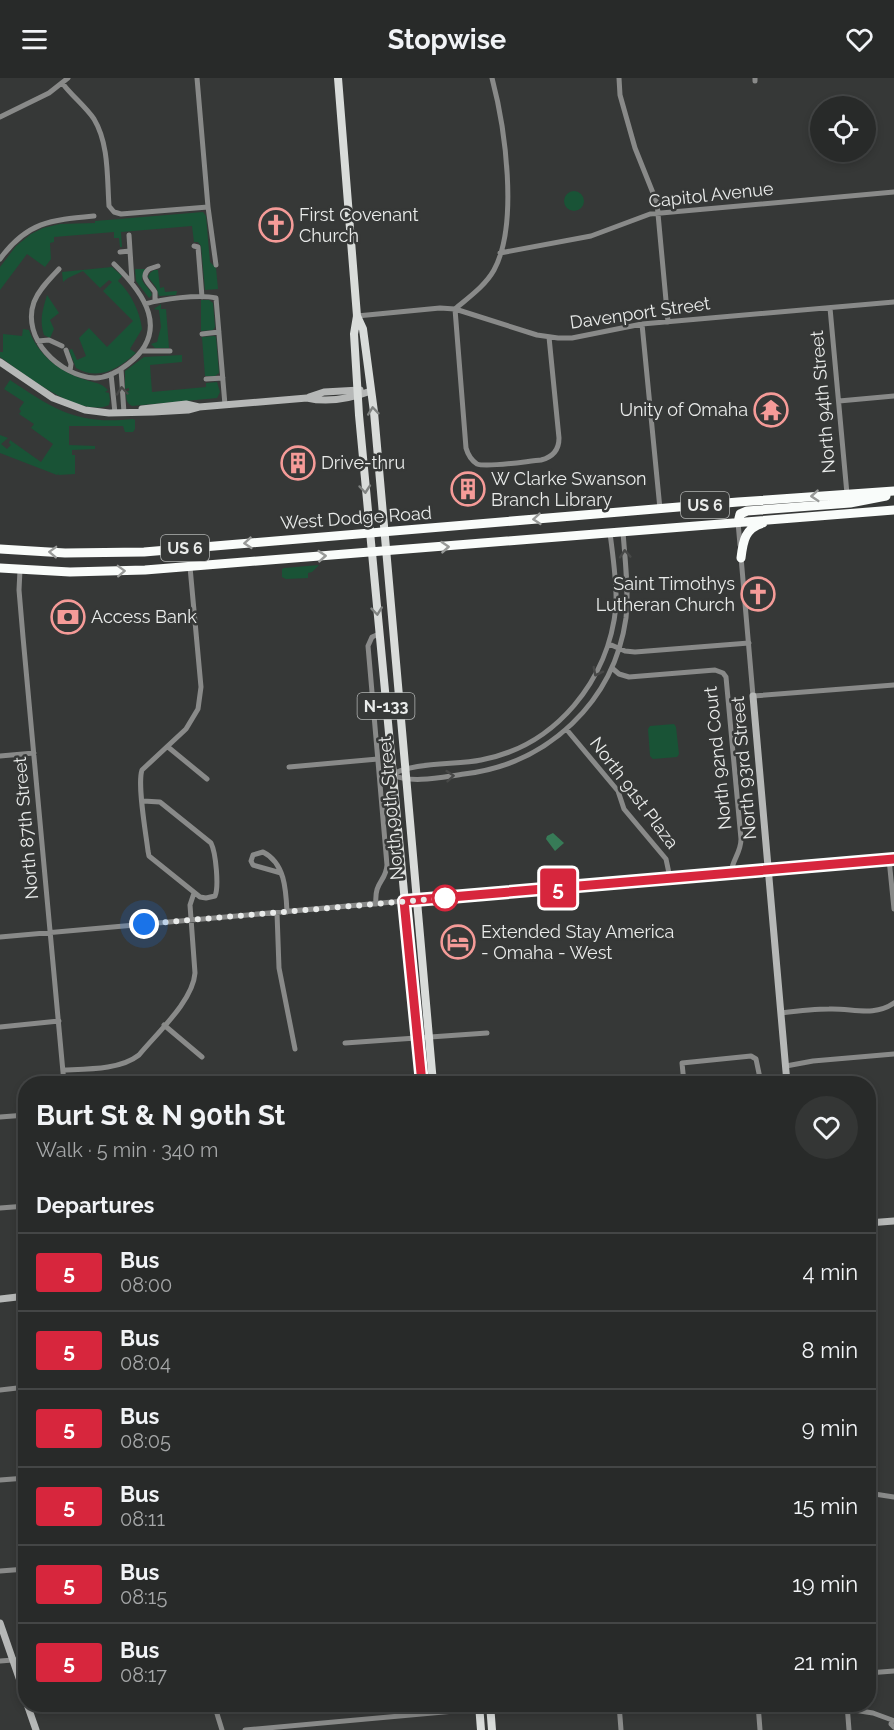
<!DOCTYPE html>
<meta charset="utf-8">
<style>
:root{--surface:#282a29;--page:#343635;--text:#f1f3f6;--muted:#a5a7a8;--line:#444646}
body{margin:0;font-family:Raleway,sans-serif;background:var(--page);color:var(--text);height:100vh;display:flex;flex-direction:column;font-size:22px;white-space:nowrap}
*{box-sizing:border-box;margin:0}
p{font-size:20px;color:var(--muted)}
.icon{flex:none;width:33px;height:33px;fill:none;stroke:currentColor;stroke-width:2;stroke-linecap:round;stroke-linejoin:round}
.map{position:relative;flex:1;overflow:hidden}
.drawer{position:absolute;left:18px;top:998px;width:858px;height:636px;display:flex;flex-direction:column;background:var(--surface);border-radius:24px;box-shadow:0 3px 9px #0003,0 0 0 2px var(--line)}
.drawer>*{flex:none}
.badge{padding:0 12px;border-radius:4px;font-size:21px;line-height:39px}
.buttons{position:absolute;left:810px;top:18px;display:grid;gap:12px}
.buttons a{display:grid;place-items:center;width:66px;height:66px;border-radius:50%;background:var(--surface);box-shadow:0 3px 9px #0003,0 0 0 2px var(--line);font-size:30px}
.you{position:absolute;width:30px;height:30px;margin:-15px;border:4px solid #fff;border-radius:50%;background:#1a73e8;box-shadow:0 0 0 9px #1a73e833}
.map>.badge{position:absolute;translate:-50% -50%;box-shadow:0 0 0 3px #fff}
h2{padding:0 18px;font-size:22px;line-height:54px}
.round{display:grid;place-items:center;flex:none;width:63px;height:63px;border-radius:32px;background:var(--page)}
.headline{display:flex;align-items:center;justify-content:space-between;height:102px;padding:0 18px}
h1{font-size:28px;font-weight:700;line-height:45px}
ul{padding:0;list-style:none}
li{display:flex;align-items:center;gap:18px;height:78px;padding:0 18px;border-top:2px solid var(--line)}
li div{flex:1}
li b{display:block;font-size:22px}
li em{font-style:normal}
li .badge{min-width:66px;font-weight:700;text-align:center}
header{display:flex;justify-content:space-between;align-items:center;height:78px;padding:0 18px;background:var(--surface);font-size:27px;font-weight:700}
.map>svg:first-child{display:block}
</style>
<header><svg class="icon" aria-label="menu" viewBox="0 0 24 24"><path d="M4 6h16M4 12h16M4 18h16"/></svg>Stopwise<svg class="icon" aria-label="heart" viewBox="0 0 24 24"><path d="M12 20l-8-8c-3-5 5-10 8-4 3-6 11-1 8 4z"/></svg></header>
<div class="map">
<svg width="894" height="1652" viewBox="0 0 894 1652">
<rect width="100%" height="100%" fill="#363837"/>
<path fill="#195336" d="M564 123a10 10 0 1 1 20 0a10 10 0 1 1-20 0Z
M203,134L206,138L210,184L216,190L218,211L205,212L201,168L198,164H194L192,148L121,154L122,169H120L119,160H114V154L54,159V164L50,165L51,181L45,189L27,176L0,212V189L16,168L31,156L43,150L60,146L95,145V143Z
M112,189L122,198L118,203C131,215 140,234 142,251L130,271L136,275C118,291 99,303 76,290L69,272L72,271L77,282L86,278L79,260L89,250L107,269L133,243L103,213L112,204L109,202L100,210L83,193L68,200L63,204L62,194Z
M135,191H145L142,201C144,208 150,210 152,217L149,220L136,203Z
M154,192H158L160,210L164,209L165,214L177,213L176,217L159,218L156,209L148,199L150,195Z
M47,217L59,235L50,242L54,251L50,260L44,257C39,242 43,231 47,217Z
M201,222H209L213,225L215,249L213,252L201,253Z
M161,226V231H166L169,270H155L151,266L157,264L161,249L159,232L154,231Z
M23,251L29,252C37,276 60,294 83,301C93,305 101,304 108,312L105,314L109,315L110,322L109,327C80,341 23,295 0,279V274H3V256L22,258Z
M214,258L216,259L219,295L215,298H205L202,259Z
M182,277V284L150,287L152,314L206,309V305L217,304L220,314L217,320L132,328C126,325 126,320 126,313H129V310L125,311V293L144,279Z
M10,302C55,332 77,347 133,341L135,342V351L133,354H125L123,348H69V367L95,368V371L72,372V377H75V396L58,397L59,395L57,397L0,375V357L8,360L1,366L7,371L11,367L9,365L10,362L41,384L53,366L31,350L34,346L19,336L21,333L19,331L24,324L4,311Z
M319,487L312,494L308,495V500L286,501L282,499V491L284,490Z
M674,646L676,649L679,676L677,679L653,681L650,678L648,651L650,648Z"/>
<path fill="#377b57" d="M553,755L564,765L555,773L546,761L547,758Z"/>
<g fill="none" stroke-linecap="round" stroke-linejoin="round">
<path stroke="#898a89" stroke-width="5" d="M197,0L208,129L216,187
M492,0C505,49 519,146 494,192C485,208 469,219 455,231L466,370C468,377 471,382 477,386C487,390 528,383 541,382C553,379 559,372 559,360L549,259
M619,0L620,17L635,70L657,125L668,244
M755,0V3
M63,6C72,18 85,28 94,41C109,66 107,99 109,128L114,134L121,136L208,129
M0,39L49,15L68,0
M129,157L132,203
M194,168L198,169L202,219
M120,174L130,173
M500,175L591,158L650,136L894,114
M0,181C27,144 50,142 94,138
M59,191C50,201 39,211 34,224C21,260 59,298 95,300C107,300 119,293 128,286C171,253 144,215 114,186
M155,223V214C150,206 139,199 149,191L158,188
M145,226C162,221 199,216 216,220L225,327
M830,230L847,416
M357,238L440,230L455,231L537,257L558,260H572L642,246L894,224
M642,246L660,431
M202,256L219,254
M38,263L49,262L62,268
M66,272L71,286L70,293
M142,273H170
M121,291L124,335
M111,296L115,335
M206,301L223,300
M839,323L894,318
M738,444L740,467
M741,479L753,618L894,607
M20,492L19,512L23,559L64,1005
M609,566L625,573L635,574L749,565
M612,590L619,596L629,599L715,592L723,595L726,599L741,761C741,775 732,782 731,795
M567,652L618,713L624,731L666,781L670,800
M168,669L207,701
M0,678L34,675
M289,689L378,681
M392,697C413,706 442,699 464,696C548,686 614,624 626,540C629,512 625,482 623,454
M392,697C411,684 457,687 481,682C556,668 609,602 616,528C617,504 613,479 610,455
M143,723L160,724L211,765C216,775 219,809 215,818L206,820L200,819L149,778L148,773C146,756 137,706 142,692L186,651L198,631L201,609L190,489
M889,781L894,831
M281,795L253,787L251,783L253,777L263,774C285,785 286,812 287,834
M376,826C374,803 386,804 387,787L368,568L372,559L379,556
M277,835L279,890L295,971
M0,859L404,823
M781,935C797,933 813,931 829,931C852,930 874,939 894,925
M164,947L202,979
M0,949L59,943
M345,965L487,955
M786,988L813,983L894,976
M63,992C87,991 120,992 139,977C157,955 193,923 195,895L190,827L194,815
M684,1005L682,985L751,978L756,981L761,1005
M0,1039L26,1037
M0,1130L26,1128
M0,1312L26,1309
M0,1402L26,1400
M868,1415L894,1419
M0,1493L26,1491
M0,1583L26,1581
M868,1595L894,1593
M214,1626L222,1652
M619,1626L621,1652
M758,1626L760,1652
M847,1626L849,1652
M847,1631L873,1635L892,1642L891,1646L894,1649
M245,1652L533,1626"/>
<path stroke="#b6b8b7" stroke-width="7" d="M0,284L53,320L85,332L109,335L153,334L188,332L199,329L307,320C328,325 352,320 371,313
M309,319L324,314L360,312
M142,331L186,326L199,329
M753,618L787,1005
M404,823L894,781
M868,1145L894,1143
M0,1221L26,1218
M0,1545L26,1620
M27,1626L36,1652"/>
<path stroke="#d9dcda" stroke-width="8" d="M338,0L357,238L354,256L359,337L422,1005
M357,238L363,251L374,334L433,1005
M479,1626L481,1652
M490,1626L492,1652"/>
<path stroke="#f9fcfa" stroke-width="9" d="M738,444L740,436L747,433L850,425L886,418
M0,471L65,475L144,474L738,424L894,413
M741,480C743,463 745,450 763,445
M0,490L70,494L145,492L894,432"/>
</g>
<defs><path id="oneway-chevron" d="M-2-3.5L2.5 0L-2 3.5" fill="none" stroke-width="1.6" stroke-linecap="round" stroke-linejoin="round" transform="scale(1.5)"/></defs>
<g stroke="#474847">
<use href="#oneway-chevron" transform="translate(122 313) rotate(-95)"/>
<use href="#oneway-chevron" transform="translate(625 476) rotate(-94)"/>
<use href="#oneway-chevron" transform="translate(597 594) rotate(117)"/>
<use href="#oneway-chevron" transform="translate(450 698) rotate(-5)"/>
</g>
<g stroke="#7f8280">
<use href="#oneway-chevron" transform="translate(373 333) rotate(-96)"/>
<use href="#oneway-chevron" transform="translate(365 411) rotate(85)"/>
<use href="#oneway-chevron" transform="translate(377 533) rotate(84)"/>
</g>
<g stroke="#989a98">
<use href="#oneway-chevron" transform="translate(815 418) rotate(176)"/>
<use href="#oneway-chevron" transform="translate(537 441) rotate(175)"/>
<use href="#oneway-chevron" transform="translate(248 465) rotate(175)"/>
<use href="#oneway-chevron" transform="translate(445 469) rotate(-4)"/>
<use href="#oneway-chevron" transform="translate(53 474) rotate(-178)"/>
<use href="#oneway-chevron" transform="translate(322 478) rotate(-4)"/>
<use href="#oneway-chevron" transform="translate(121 493) rotate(-2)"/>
</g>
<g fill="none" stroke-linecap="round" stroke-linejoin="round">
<defs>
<path id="line" d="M422,1005L404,823L894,781"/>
</defs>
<use href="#line" stroke="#fff" stroke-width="14"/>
<use href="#line" stroke="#d7263d" stroke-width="9"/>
<path stroke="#e9ebea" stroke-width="6" stroke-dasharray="0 10.8" d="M144,846L445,820"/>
</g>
<defs>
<symbol id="church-ring" viewBox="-11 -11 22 22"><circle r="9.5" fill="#363837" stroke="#f59b98" stroke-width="1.5"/><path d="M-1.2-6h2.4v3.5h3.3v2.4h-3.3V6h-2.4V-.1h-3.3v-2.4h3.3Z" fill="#f59b98"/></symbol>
<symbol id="temple-ring" viewBox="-11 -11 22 22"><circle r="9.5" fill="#363837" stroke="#f59b98" stroke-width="1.5"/><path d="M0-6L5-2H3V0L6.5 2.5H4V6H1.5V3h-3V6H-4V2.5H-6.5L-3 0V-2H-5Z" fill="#f59b98"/></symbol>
<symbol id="building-ring" viewBox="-11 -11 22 22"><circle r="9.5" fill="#363837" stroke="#f59b98" stroke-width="1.5"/><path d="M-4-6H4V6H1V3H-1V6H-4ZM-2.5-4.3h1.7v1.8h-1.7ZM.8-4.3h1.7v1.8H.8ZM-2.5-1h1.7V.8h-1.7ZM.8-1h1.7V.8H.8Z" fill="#f59b98"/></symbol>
<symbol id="bank-ring" viewBox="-11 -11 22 22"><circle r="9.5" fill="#363837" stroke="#f59b98" stroke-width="1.5"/><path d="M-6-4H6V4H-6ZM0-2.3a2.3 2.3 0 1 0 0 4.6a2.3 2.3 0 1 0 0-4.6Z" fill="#f59b98"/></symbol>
<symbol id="hotel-ring" viewBox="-11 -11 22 22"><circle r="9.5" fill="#363837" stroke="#f59b98" stroke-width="1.5"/><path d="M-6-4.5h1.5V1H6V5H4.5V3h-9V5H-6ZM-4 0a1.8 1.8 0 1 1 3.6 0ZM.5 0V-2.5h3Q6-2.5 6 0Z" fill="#f59b98"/></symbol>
</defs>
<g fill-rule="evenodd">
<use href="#church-ring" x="257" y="128" width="38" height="38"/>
<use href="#temple-ring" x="752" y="313" width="38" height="38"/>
<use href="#building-ring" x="279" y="366" width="38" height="38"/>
<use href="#building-ring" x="449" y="392" width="38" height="38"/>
<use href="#church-ring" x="739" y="497" width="38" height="38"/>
<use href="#bank-ring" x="49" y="520" width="38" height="38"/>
<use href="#hotel-ring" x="439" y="845" width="38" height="38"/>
</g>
<circle fill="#fff" stroke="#d7263d" stroke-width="3" cx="445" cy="820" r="12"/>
<g text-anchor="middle" stroke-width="5" stroke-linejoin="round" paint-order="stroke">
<g fill="#363837" stroke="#b3b5b4" stroke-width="1.5">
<rect x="681" y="414" width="48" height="26" rx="4.5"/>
<rect x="161" y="457" width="48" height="26" rx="4.5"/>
<rect x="357.5" y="615" width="57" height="26" rx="4.5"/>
</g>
<g font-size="16" font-weight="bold" fill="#e9ebea">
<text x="705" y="433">US 6</text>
<text x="185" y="476">US 6</text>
<text x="386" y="634">N-133</text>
</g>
<g font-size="18" fill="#e9ebea" stroke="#363837">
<text transform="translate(711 117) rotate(-6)" y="6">Capitol Avenue</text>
<text transform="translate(640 235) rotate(-8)" y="6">Davenport Street</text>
<text transform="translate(823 324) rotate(-95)" y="6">North 94th Street</text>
<text transform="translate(356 440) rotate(-4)" y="6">West Dodge Road</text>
<text transform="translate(718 680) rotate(-96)" y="6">North 92nd Court</text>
<text transform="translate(744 690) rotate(-95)" y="6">North 93rd Street</text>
<text transform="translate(634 715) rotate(53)" y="6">North 91st Plaza</text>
<text transform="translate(391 730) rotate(-95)" y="6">North 90th Street</text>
<text transform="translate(26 750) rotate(-95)" y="6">North 87th Street</text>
</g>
<g font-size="18" fill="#e9ebea" stroke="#363837" text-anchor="start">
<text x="299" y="143">First Covenant<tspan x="299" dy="21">Church</tspan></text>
<text x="748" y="338" text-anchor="end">Unity of Omaha</text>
<text x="321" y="391">Drive-thru</text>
<text x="491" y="407">W Clarke Swanson<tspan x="491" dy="21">Branch Library</tspan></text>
<text x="735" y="512" text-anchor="end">Saint Timothys<tspan x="735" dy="21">Lutheran Church</tspan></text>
<text x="91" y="545">Access Bank</text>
<text x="481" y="860">Extended Stay America<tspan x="481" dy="21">- Omaha - West</tspan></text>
</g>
</g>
</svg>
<div class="buttons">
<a><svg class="icon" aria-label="locate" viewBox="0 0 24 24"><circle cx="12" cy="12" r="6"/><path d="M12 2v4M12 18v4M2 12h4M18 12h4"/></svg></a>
</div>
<div class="you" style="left:144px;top:846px"></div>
<b class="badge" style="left:558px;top:810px;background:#d7263d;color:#fff">5</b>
<section class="drawer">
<div class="headline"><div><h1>Burt St &amp; N 90th St</h1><p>Walk · 5 min · 340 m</p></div><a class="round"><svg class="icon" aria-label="heart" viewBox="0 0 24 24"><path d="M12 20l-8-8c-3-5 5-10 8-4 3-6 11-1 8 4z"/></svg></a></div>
<h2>Departures</h2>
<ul>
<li><span class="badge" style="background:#d7263d;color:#fff">5</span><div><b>Bus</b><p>08:00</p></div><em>4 min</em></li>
<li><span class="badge" style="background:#d7263d;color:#fff">5</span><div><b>Bus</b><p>08:04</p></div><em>8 min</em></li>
<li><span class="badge" style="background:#d7263d;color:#fff">5</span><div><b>Bus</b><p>08:05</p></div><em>9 min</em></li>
<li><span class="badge" style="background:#d7263d;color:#fff">5</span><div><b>Bus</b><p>08:11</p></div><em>15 min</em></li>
<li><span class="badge" style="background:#d7263d;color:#fff">5</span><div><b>Bus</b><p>08:15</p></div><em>19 min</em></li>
<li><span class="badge" style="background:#d7263d;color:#fff">5</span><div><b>Bus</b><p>08:17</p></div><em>21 min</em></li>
</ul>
</section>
</div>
